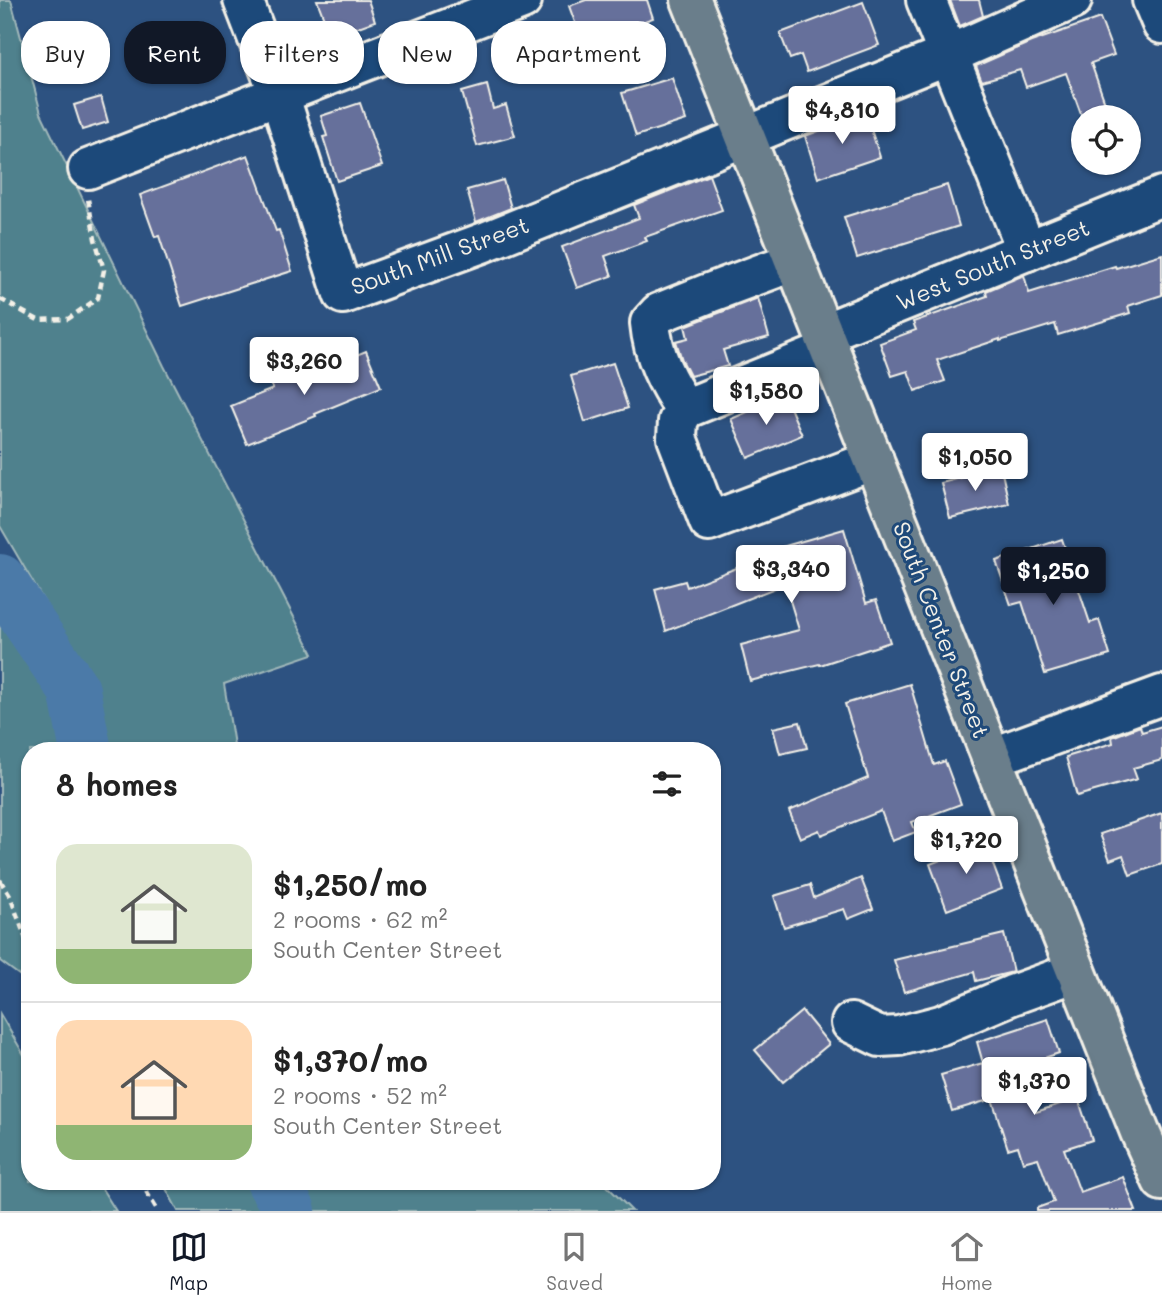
<!DOCTYPE html>
<meta charset="utf-8">
<style>
:root{--surface:#fff;--page:#f2f2f2;--text:#222;--muted:#767676;--line:#e0e0e0;--accent:#111827}
body{margin:0;font-family:Mali,sans-serif;background:var(--page);color:var(--text);height:100vh;display:flex;flex-direction:column;font-size:26px;white-space:nowrap}
*{box-sizing:border-box;margin:0}
p{font-size:23px;color:var(--muted)}
.icon{flex:none;width:38px;height:38px;fill:none;stroke:currentColor;stroke-width:2;stroke-linecap:round;stroke-linejoin:round}
.map{position:relative;flex:1;overflow:hidden}
.sheet{position:absolute;left:21px;top:742px;width:700px;height:448px;display:flex;flex-direction:column;background:var(--surface);border-radius:28px;box-shadow:0 2px 5px #0004}
.sheet>*{flex:none}
.banner{position:absolute;left:21px;top:21px;width:700px;height:63px;display:flex;gap:14px}
.tools{position:absolute;left:1071px;top:105px;display:grid;gap:14px}
.tools a{display:grid;place-items:center;width:70px;height:70px;border-radius:50%;background:var(--surface);box-shadow:0 2px 5px #0004;font-size:35px}
.price{position:absolute;translate:-50% -60px;padding:0 16px;border-radius:7px;background:#fff;color:#222;font-size:23px;line-height:46px;filter:drop-shadow(0 2px 4px #0008)}
.price::after{content:'';position:absolute;left:50%;top:42px;width:21px;height:16px;margin-left:-10px;background:inherit;clip-path:polygon(0 0,100% 0,50% 100%)}
.price.selected{background:var(--accent);color:#fff}
ul{padding:0;list-style:none}
li{display:flex;align-items:center;gap:21px;height:175px;padding:0 35px}
li+li{border-top:2px solid var(--line)}
li span{display:grid;place-items:center;flex:none;width:196px;height:140px;border-radius:21px;color:#555}
li>.icon{margin-inline-start:auto}
span .icon{width:84px;height:84px;fill:#fffc;stroke-width:1}
li b{font-size:30px}
h2{display:flex;justify-content:space-between;align-items:center;height:84px;padding:0 35px;font-size:30px}
.tag{padding:0 24px;border-radius:28px;background:var(--surface);box-shadow:0 2px 5px #0004;font-size:24px;line-height:63px}
.tag.selected{background:var(--accent);color:#fff}
.tab-bar{display:flex;justify-content:space-around;align-items:center;height:98px;border-top:2px solid var(--line);background:var(--surface);font-size:19px;color:var(--muted)}
.tab-bar a{display:grid;justify-items:center;gap:4px}
.tab-bar .selected{color:var(--accent)}
.map>svg:first-child{display:block}
.green{fill:#50818d;stroke:#a2b9ba;stroke-width:2}
.lines{fill:none;stroke-linecap:round;stroke-linejoin:round}
.river{stroke:#4b7aa8;stroke-width:52}
.building{fill:#66709b;stroke:#f4f1e8;stroke-width:2}
.minor-casing{stroke:#f4f1e8;stroke-width:44}
.major-casing{stroke:#f4f1e8;stroke-width:44}
.path{stroke:#f4f1e8;stroke-width:4.5;stroke-dasharray:7 5;stroke-linecap:butt}
.minor{stroke:#1f4a7a;stroke-width:38}
.major{stroke:#6b7e8b;stroke-width:38}
.labels{text-anchor:middle;stroke-width:6;stroke-linejoin:round;paint-order:stroke}
.street-label{font-size:23px;fill:#f4f1e8;stroke:#1f4a7a}
</style>
<div class="map">
<svg width="1162" height="1211" viewBox="0 0 1162 1211">
<rect width="100%" height="100%" fill="#2d5281"/>
<filter id="ink" filterUnits="userSpaceOnUse"><feTurbulence type="fractalNoise" baseFrequency=".0143" numOctaves="2"/><feDisplacementMap in="SourceGraphic" scale="14" xChannelSelector="R" yChannelSelector="G"/><feConvolveMatrix kernelMatrix="1 2 1 2 8 2 1 2 1" color-interpolation-filters="sRGB"/></filter>
<g filter="url(#ink)">
<!-- green -->
<g class="green">
<polygon points="0,0 11,0 41,113 164,366 313,654 224,684 235,751 30,751 30,983 0,961 0,614 62,632 0,526"/>
<polygon points="0,1014 30,1065 30,1181 97,1181 116,1211 0,1211"/>
<polygon points="162,1181 602,1181 632,1211 178,1211"/>
</g>
<g class="lines">
<!-- river -->
<g class="river">
<polyline points="0,580 74,690 86,751"/>
<polyline points="272,1181 290,1211"/>
</g>
</g>
<!-- building -->
<g class="building">
<polygon points="317,0 368,0 375,21 331,37"/>
<polygon points="586,0 647,0 653,18 609,34 621,64 585,78 574,51 584,47 569,6"/>
<polygon points="950,0 979,0 983,16 960,26"/>
<polygon points="863,2 879,45 807,72 801,55 790,59 780,33"/>
<polygon points="1100,18 1114,55 1091,63 1110,117 1082,117 1066,73 1026,87 1020,70 982,81 976,66 1031,42"/>
<polygon points="672,78 686,120 636,136 622,93"/>
<polygon points="487,85 493,109 506,105 515,136 477,146 462,92"/>
<polygon points="101,97 108,122 82,130 74,105"/>
<polygon points="360,103 382,166 337,181 323,137 327,136 321,116"/>
<polygon points="866,114 880,157 818,178 805,136"/>
<polygon points="248,155 276,231 279,230 292,271 182,306 159,236 155,237 140,195"/>
<polygon points="709,175 722,210 645,237 647,241 605,256 612,276 577,288 562,247 639,218 634,205"/>
<polygon points="503,180 511,208 476,222 467,190"/>
<polygon points="947,185 959,226 857,258 844,217"/>
<polygon points="1162,254 1162,295 1128,306 1130,313 1058,335 1055,324 1000,341 1000,339 937,360 945,381 915,391 908,371 892,376 880,343 916,330 913,322 987,296 986,291 1024,275 1029,293 1115,266 1116,268"/>
<polygon points="758,298 769,337 723,350 728,366 690,376 682,360 676,341 688,338 685,326"/>
<polygon points="366,351 381,387 315,414 316,416 247,444 231,406 273,389 270,379 296,369 300,378"/>
<polygon points="613,363 628,408 585,422 571,376"/>
<polygon points="785,396 802,435 748,458 731,419"/>
<polygon points="1001,468 1009,504 950,518 941,483"/>
<polygon points="844,529 866,603 876,600 890,642 820,665 819,664 750,681 741,645 799,630 785,584 666,631 655,589 685,581 687,587 776,553 775,549"/>
<polygon points="1062,539 1090,623 1099,620 1110,655 1045,674 1022,602 1011,605 996,561"/>
<polygon points="910,684 934,765 945,761 961,804 912,822 916,832 892,841 881,811 821,835 819,830 800,838 789,811 868,778 845,704"/>
<polygon points="800,722 807,748 780,754 773,728"/>
<polygon points="1140,726 1142,732 1162,726 1162,760 1133,768 1137,779 1077,796 1066,757 1113,743 1112,737"/>
<polygon points="1162,813 1162,864 1130,875 1123,855 1110,860 1100,834"/>
<polygon points="985,843 1002,889 947,910 930,864"/>
<polygon points="861,878 873,909 848,919 844,909 784,927 774,896 810,885 814,898"/>
<polygon points="1004,934 1013,972 976,981 974,972 904,992 894,960"/>
<polygon points="802,1011 829,1044 783,1082 755,1050"/>
<polygon points="1048,1019 1059,1053 1021,1066 1036,1112 1078,1098 1092,1140 1064,1149 1080,1192 1123,1177 1136,1211 1037,1211 1037,1208 1054,1202 1038,1158 1023,1162 1018,1146 1008,1149 992,1099 952,1111 941,1075 983,1063 977,1042"/>
</g>
<g class="lines">
<!-- minor casing -->
<g class="minor-casing">
<g id="minor">
<polyline points="243,0 279,94 343,294 482,243 948,55 1072,0"/>
<polyline points="926,0 1027,251"/>
<polyline points="1152,0 1162,24"/>
<polyline points="88,169 522,0"/>
<polyline points="824,333 1162,196"/>
<polyline points="830,350 685,409 678,421 677,438 709,522 874,460"/>
<path d="M 685,409 C 667,383 653,356 650,323 L 659,313 L 709,293 L 795,261"/>
<polyline points="991,758 1162,695"/>
<polyline points="851,1023 880,1037 899,1036 941,1025 1012,995 1076,972"/>
</g>
</g>
<!-- major casing -->
<g class="major-casing">
<path id="major" d="M 691,0 C 842,377 990,755 1140,1132 L 1162,1181"/>
</g>
<!-- path -->
<g class="path">
<polyline points="0,299 38,320 68,319 98,298 104,270 95,239 88,199"/>
<polyline points="0,880 10,896 30,950"/>
<polyline points="140,1181 158,1211"/>
</g>
<!-- minor -->
<use href="#minor" class="minor"/>
<!-- major -->
<use href="#major" class="major"/>
</g>
</g>
<g class="labels">
<!-- street labels -->
<g class="street-label">
<text transform="translate(440 256) rotate(-20)" y="8">South Mill Street</text>
<text transform="translate(993 265) rotate(-22)" y="8">West South Street</text>
<text transform="translate(941 630) rotate(69)" y="8">South Center Street</text>
</g>
</g>
</svg>
<div class="tools">
<a><svg class="icon" aria-label="locate" viewBox="0 0 24 24"><circle cx="12" cy="12" r="6"/><path d="M12 2v4M12 18v4M2 12h4M18 12h4"/></svg></a>
</div>
<b class="price" style="left:842px;top:146px">$4,810</b>
<b class="price" style="left:304px;top:397px">$3,260</b>
<b class="price" style="left:766px;top:427px">$1,580</b>
<b class="price" style="left:975px;top:493px">$1,050</b>
<b class="price" style="left:791px;top:605px">$3,340</b>
<b class="price selected" style="left:1053px;top:607px">$1,250</b>
<b class="price" style="left:966px;top:876px">$1,720</b>
<b class="price" style="left:1034px;top:1117px">$1,370</b>
<div class="banner">
<a class="tag">Buy</a>
<a class="tag selected">Rent</a>
<a class="tag">Filters</a>
<a class="tag">New</a>
<a class="tag">Apartment</a>
</div>
<section class="sheet">
<h2>8 homes<svg class="icon" aria-label="filters" viewBox="0 0 24 24"><path d="M4 7h16M4 17h16"/><circle cx="9" cy="7" r="2"/><circle cx="15" cy="17" r="2"/></svg></h2>
<ul>
<li><span style="background:linear-gradient(#dfe7d0 75%,#8fb573 0)"><svg class="icon" aria-label="home" viewBox="0 0 24 24"><path d="M3 11l9-7 9 7M6 9v11h12V9"/></svg></span><div><b>$1,250/mo</b><p>2 rooms · 62 m²</p><p>South Center Street</p></div></li>
<li><span style="background:linear-gradient(#ffd9b3 75%,#8fb573 0)"><svg class="icon" aria-label="home" viewBox="0 0 24 24"><path d="M3 11l9-7 9 7M6 9v11h12V9"/></svg></span><div><b>$1,370/mo</b><p>2 rooms · 52 m²</p><p>South Center Street</p></div></li>
</ul>
</section>
</div>
<nav class="tab-bar">
<a class="selected"><svg class="icon" aria-label="map" viewBox="0 0 24 24"><path d="M3 6l6-2 6 2 6-2v14l-6 2-6-2-6 2zM9 4v14M15 6v14"/></svg>Map</a>
<a><svg class="icon" aria-label="saved" viewBox="0 0 24 24"><path d="M7 4h10v16l-5-4-5 4z"/></svg>Saved</a>
<a><svg class="icon" aria-label="home" viewBox="0 0 24 24"><path d="M3 11l9-7 9 7M6 9v11h12V9"/></svg>Home</a>
</nav>
